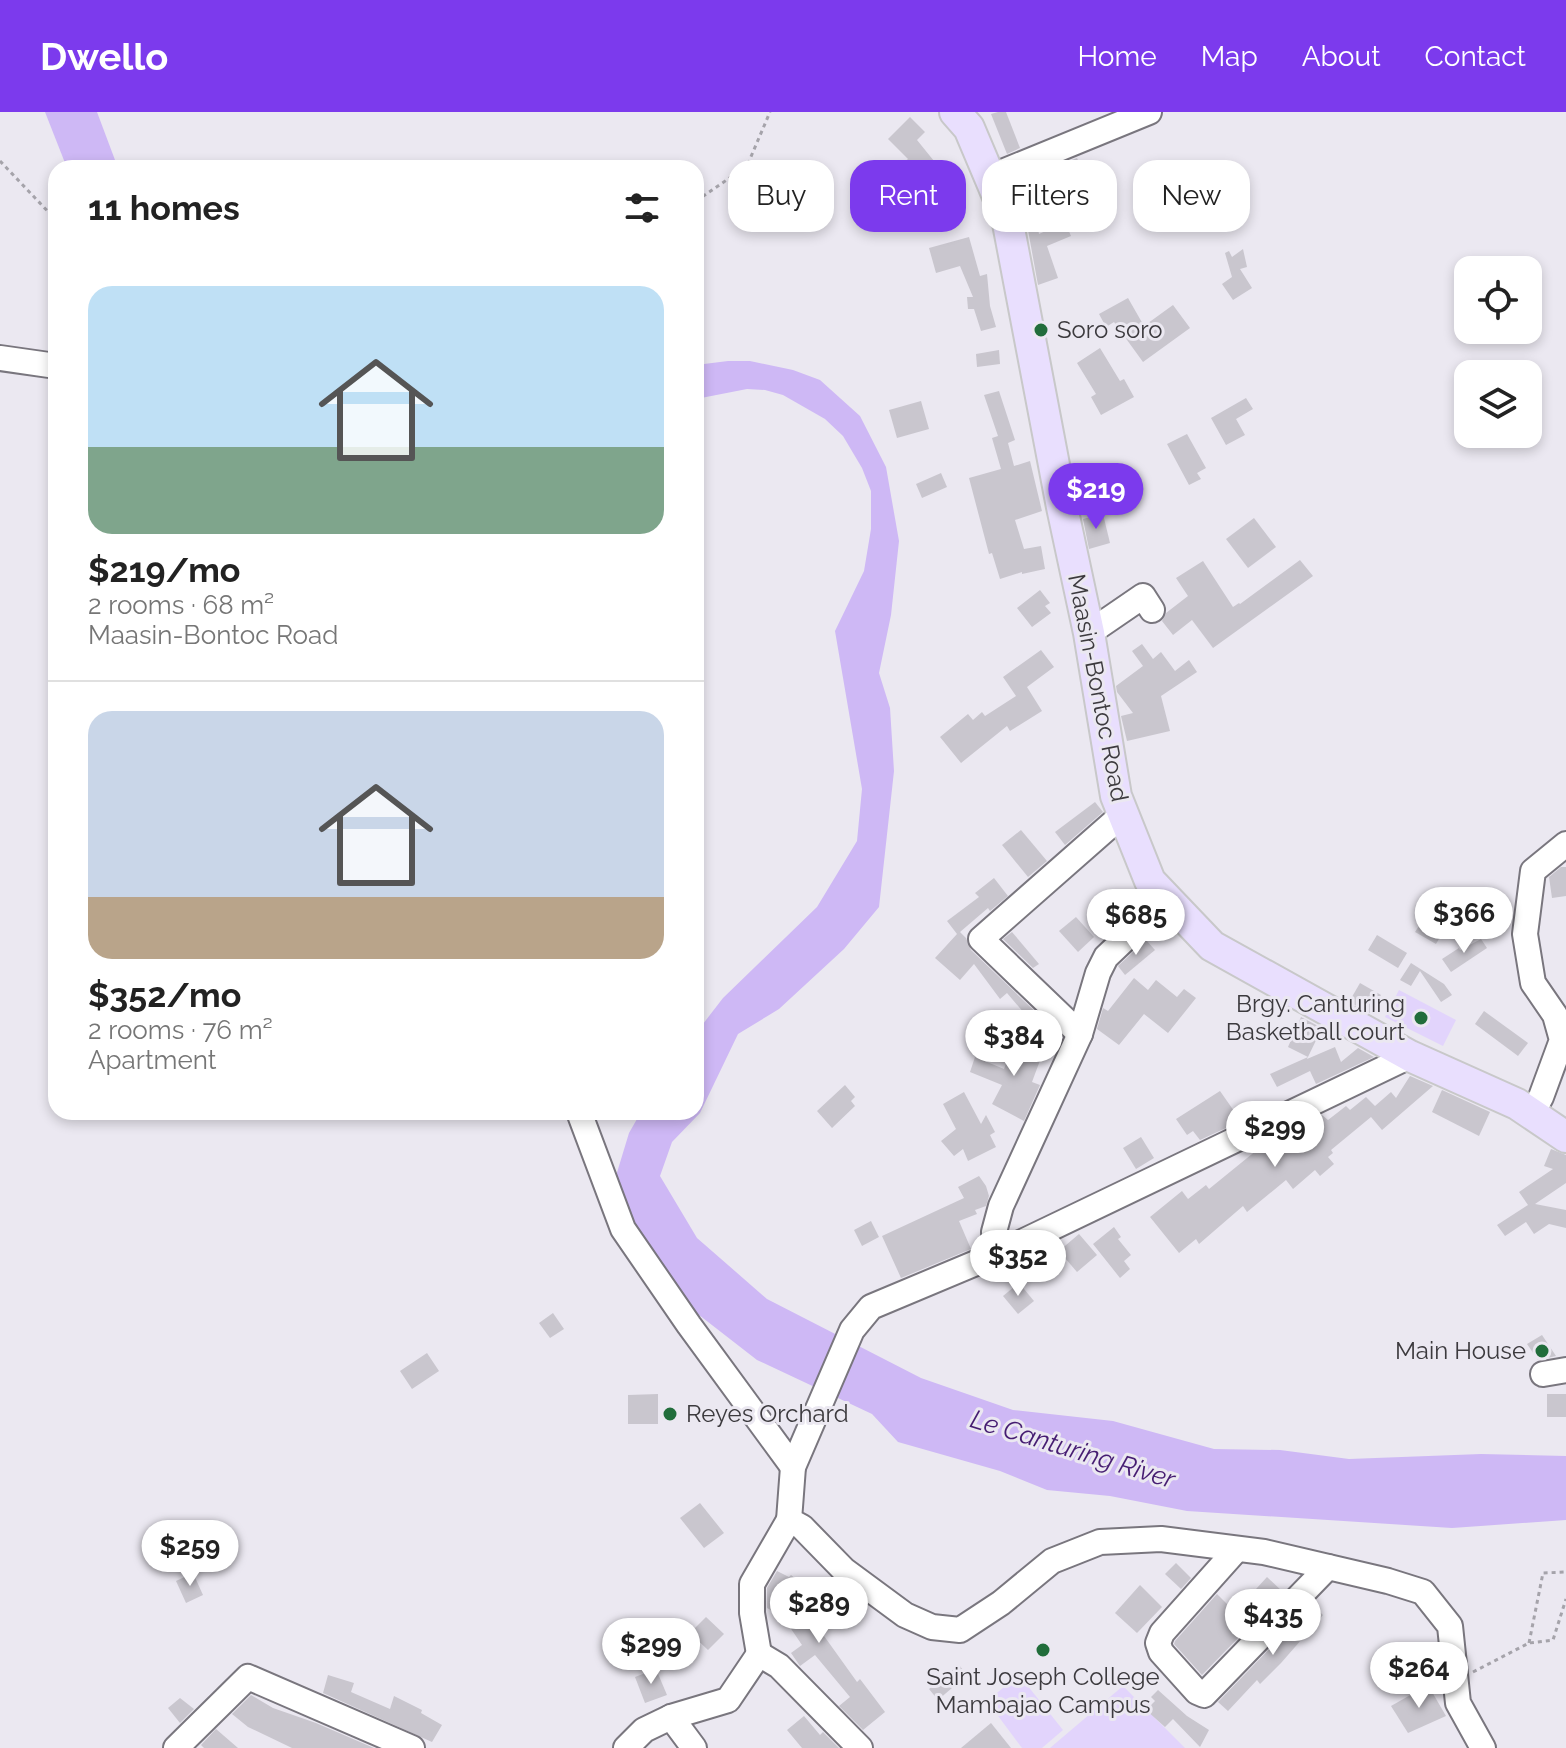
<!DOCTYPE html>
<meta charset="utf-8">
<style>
:root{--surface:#fff;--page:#f6f6f6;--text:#222;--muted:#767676;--line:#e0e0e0;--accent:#7c3aed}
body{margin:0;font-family:Raleway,sans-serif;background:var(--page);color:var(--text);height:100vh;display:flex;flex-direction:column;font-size:30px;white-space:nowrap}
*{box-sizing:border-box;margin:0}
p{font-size:26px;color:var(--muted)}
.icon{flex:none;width:44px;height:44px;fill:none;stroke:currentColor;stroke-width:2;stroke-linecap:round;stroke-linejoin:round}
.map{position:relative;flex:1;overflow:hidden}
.sheet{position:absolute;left:48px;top:48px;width:656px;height:960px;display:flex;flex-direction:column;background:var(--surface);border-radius:24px;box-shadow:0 4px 12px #0003}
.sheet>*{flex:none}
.guide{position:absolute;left:728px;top:48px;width:718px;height:72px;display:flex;gap:16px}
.tools{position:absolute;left:1454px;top:144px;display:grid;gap:16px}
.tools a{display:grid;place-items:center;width:88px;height:88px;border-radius:16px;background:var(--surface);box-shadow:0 4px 12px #0003;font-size:40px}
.price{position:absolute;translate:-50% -68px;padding:0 18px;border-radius:28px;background:#fff;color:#222;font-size:26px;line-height:52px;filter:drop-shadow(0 2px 4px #0008)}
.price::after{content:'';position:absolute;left:50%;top:48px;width:24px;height:18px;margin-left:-12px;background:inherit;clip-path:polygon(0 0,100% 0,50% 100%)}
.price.current{background:var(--accent);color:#fff}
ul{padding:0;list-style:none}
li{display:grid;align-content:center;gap:16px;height:424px;padding:0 40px}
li+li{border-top:2px solid var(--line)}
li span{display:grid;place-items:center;height:248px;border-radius:24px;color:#555}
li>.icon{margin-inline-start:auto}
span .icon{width:144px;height:144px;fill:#fffc;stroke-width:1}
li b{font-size:34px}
h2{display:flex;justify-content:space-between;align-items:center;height:96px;padding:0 40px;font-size:34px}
.tag{padding:0 28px;border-radius:24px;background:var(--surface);box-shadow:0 4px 12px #0003;font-size:28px;line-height:72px}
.tag.current{background:var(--accent);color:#fff}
header{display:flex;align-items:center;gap:48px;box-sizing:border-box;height:112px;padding:0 40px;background:var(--accent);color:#fff}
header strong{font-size:38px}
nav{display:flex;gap:44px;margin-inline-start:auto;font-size:28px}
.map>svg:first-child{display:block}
.green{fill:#e2d4fc}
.water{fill:#ceb8f5}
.building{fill:#c9c6ce}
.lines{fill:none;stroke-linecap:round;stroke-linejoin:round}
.minor-casing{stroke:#79767e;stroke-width:28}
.major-casing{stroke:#c8c8c9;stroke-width:34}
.path{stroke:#a5a3aa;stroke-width:3;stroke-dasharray:4 4;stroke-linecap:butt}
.minor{stroke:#fff;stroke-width:24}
.major{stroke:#e9dffe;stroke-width:30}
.poi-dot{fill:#216d3b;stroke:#ebe8f1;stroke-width:3}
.labels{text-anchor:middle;stroke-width:6;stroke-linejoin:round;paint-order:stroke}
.poi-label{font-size:24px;fill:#3c3a3e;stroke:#ebe8f1;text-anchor:start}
.street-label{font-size:24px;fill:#3c3a3e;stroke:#ebe8f1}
.water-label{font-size:26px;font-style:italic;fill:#461d72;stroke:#ebe8f1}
</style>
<header>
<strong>Dwello</strong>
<nav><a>Home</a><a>Map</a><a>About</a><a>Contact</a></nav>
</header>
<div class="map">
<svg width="1566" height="1636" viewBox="0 0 1566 1636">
<rect width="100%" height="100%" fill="#ebe8f1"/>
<!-- green -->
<g class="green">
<polygon points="1399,878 1456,908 1443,934 1385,905"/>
<polygon points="1019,1563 1063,1618 1042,1636 1022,1636 987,1589"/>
<polygon points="1123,1574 1185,1636 1050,1636"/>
</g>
<!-- water -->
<g class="water">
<polygon points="45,0 97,0 118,56 67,56"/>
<polygon points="728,249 750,249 793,258 820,268 860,304 886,355 899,429 891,503 879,561 890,596 894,659 879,795 844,837 779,897 738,922 700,1001 672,1030 660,1064 697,1126 767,1187 921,1266 1013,1298 1113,1309 1214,1337 1280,1338 1349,1347 1481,1342 1566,1344 1566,1408 1452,1416 1187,1399 1110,1384 1047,1378 1000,1359 898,1330 872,1302 757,1248 672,1182 612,1077 629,1021 641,1000 696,1000 696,921 723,886 817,795 857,729 862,677 835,519 864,459 871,417 871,379 862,356 843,324 825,307 783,283 765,278 747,277 696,287 696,253"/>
</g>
<!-- building -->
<g class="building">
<polygon points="998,0 1006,0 1020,36 1007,42 991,2"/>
<polygon points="910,5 925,20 917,28 934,49 904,74 893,60 908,47 888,27"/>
<polygon points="1077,46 1081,55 1036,79 1029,65"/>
<polygon points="1036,105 1039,122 1065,110 1071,124 1047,134 1058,166 1038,173 1026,107"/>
<polygon points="969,125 980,164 987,162 990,194 996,215 981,219 974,197 968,197 967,185 973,185 960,154 936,161 929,136"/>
<polygon points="1243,137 1247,155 1240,157 1252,176 1233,188 1222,172 1232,165 1225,141 1229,139 1232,145"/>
<polygon points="1128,186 1144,214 1173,193 1190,216 1143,250 1114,210 1106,215 1099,202"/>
<polygon points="1100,236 1120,269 1124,267 1134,285 1101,303 1091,285 1096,282 1077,251"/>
<polygon points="999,238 1000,252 977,255 976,242"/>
<polygon points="999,279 1015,328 1008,331 1014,354 1030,349 1042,399 1015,408 1024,437 1041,434 1045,457 1022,462 1022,460 1000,467 992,441 989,442 969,366 1001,357 992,326 998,324 984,283"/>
<polygon points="1246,286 1253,297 1236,307 1245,323 1226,333 1211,306"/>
<polygon points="921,289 929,317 897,326 889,298"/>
<polygon points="1187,322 1206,356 1197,361 1201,367 1189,373 1167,332"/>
<polygon points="941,361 947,375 922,386 916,372"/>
<polygon points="1103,402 1110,431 1089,437 1083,407"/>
<polygon points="1254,406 1276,435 1248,456 1226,427"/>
<polygon points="1300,448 1313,464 1213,536 1192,508 1173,523 1162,509 1166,501 1188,484 1176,466 1203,449 1233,495 1239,491 1240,492"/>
<polygon points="1040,478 1050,491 1045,494 1051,501 1032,515 1017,496"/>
<polygon points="1142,532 1153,547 1161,540 1175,559 1189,548 1197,560 1161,584 1170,619 1127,629 1121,604 1133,601 1117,580 1116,574 1143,554 1132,539"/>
<polygon points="1041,538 1054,555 1027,575 1042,599 1010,619 1007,614 961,651 940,625 968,602 973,608 982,600 985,604 1016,584 1003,565"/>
<polygon points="1095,690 1103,700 1065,733 1055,720"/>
<polygon points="1021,718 1047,749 1028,765 1002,733"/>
<polygon points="1561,755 1566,755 1566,784 1552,786 1549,765"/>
<polygon points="994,766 1008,784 990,799 988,796 960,820 966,826 971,838 1044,908 1036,915 1007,881 1000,887 974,852 960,868 935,846 957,822 947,809 979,785 975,781"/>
<polygon points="1134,778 1143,789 1104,827 1102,825 1121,809 1111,797"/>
<polygon points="1076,805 1094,825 1078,840 1059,819"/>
<polygon points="1423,808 1443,820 1436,832 1415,820"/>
<polygon points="1012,820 1039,852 1033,856 1003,827"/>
<polygon points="1377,823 1407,841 1398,856 1368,838"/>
<polygon points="1481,827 1487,836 1451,860 1442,847 1459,836 1460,838"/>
<polygon points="1146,828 1155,838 1125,863 1118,854"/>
<polygon points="1411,851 1444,872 1452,883 1441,890 1420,859 1411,874 1400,868"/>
<polygon points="1134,866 1148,878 1156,868 1177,885 1184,877 1196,886 1168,921 1144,902 1119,933 1097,917 1103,896 1108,899"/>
<polygon points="1360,871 1381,883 1370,901 1349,890"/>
<polygon points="1484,899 1528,931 1518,944 1475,912"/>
<polygon points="1301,905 1322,916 1307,947 1335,935 1341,950 1358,936 1374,945 1316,972 1310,959 1277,975 1270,962 1308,945 1288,935"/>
<polygon points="1016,925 1045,935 1032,970 1040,973 1024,1009 992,992 1002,973 970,960 975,945 1004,957"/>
<polygon points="1410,964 1433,974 1382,1018 1371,1005 1331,1038 1333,1041 1328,1045 1334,1052 1320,1064 1315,1058 1293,1077 1286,1068 1247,1100 1243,1094 1199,1132 1196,1127 1179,1141 1150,1105 1182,1079 1188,1087 1206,1073 1209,1077 1268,1029 1276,1025 1288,1041 1316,1017 1312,1011 1322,1003 1328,1008 1346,994 1350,998 1366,985 1375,994 1391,980 1396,986"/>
<polygon points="845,973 855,985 851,989 855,994 832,1016 817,999"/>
<polygon points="1442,978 1490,1000 1479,1024 1432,1000"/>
<polygon points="1220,979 1241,1009 1200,1028 1193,1019 1187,1023 1176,1007"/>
<polygon points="964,980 981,1012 986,1003 995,1020 990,1023 996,1035 968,1049 963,1037 954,1044 941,1029 956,1017 943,992"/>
<polygon points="1141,1025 1154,1046 1136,1057 1123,1036"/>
<polygon points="1551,1037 1566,1043 1566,1071 1535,1092 1566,1098 1566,1116 1549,1112 1534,1122 1526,1110 1505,1124 1497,1113 1528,1093 1519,1080 1553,1057 1544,1054"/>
<polygon points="979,1064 986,1074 989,1084 986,1094 975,1098 977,1102 959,1109 971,1137 901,1166 882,1124 964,1086 958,1075"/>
<polygon points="871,1109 879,1125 862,1134 854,1118"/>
<polygon points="1114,1115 1121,1125 1118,1127 1131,1143 1124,1149 1130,1157 1120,1166 1093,1132"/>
<polygon points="1079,1122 1097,1143 1077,1160 1059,1139"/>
<polygon points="1019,1171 1034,1189 1018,1202 1003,1184"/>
<polygon points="553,1201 564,1217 550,1226 539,1211"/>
<polygon points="1542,1223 1556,1244 1538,1248 1527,1232"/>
<polygon points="427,1241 439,1259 412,1277 400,1259"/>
<polygon points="658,1282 658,1312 628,1312 628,1283"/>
<rect x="1547" y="1282" width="19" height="23"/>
<polygon points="700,1391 724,1421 704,1436 680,1406"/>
<polygon points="1176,1451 1191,1466 1181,1477 1165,1462"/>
<polygon points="777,1459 789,1465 791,1463 822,1489 809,1503 857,1570 860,1567 885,1600 863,1618 839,1594 850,1585 815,1543 800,1554 791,1541 802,1533 783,1505 767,1496 767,1476"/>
<polygon points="193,1461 203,1483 186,1491 176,1469"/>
<polygon points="1267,1465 1283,1480 1202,1563 1174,1532 1175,1529 1217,1482 1235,1500"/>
<polygon points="1140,1473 1162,1495 1137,1521 1115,1501"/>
<polygon points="1312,1493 1323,1503 1281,1551 1260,1572 1257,1568 1228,1599 1218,1590"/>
<polygon points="706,1505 724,1522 708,1538 690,1521"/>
<polygon points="959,1553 967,1563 938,1588 929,1577"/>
<polygon points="656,1557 667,1583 645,1591 635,1565"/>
<polygon points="328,1563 354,1571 351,1580 390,1597 394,1584 422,1598 421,1601 442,1613 432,1630 323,1581"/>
<polygon points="1428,1573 1446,1604 1408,1621 1391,1594"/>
<polygon points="1158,1578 1187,1604 1209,1618 1200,1635 1173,1607 1165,1615 1146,1598 1155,1589 1151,1585"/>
<polygon points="251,1583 273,1596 316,1611 374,1636 292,1636 248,1615 232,1602"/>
<polygon points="180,1586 194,1597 180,1611 168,1596"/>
<polygon points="804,1604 820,1623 823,1620 839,1636 802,1636 787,1618"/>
<polygon points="991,1611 1011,1636 961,1636"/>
<polygon points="216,1617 238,1636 204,1636 201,1633"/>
</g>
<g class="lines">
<!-- minor casing -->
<g class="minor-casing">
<g id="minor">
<polyline points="990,65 1149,0"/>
<polyline points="0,246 56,254"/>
<polyline points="1089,521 1143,484 1152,498"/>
<polyline points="1080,922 981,827 1122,703"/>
<polyline points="1410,944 995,1143 871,1195 852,1218 793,1355 789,1408 802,1415 844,1458 905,1503 932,1515 960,1518 1001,1491 1052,1449 1100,1430 1161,1427 1264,1440 1388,1469 1423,1480 1450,1514 1458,1591 1483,1636"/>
<polyline points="579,1000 623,1117 689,1213 793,1355"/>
<polyline points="1532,1002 1541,985 1562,928 1555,903 1533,871 1525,822 1533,759 1566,732"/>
<polyline points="995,1143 994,1120 1001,1094 1080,922 1098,861 1106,845 1166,788"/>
<polyline points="1543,1262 1566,1258"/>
<polyline points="1237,1437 1162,1521 1158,1531 1161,1540 1197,1580 1204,1583 1328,1455"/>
<polyline points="759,1542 752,1501 752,1472 789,1408"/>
<polyline points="759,1542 779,1554 860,1636"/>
<polyline points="671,1605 694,1636"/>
<polyline points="176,1636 248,1565 412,1636"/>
<polyline points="626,1636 644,1618 671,1605 728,1588 759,1542"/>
</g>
</g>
<!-- major casing -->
<g class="major-casing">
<polyline id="major" points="955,0 969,16 1007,106 1062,395 1089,521 1116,684 1150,769 1212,834 1410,944 1517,992 1566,1025"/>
</g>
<!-- path -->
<g class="path">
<polyline points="0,49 56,108"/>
<polyline points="696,89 747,54 770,0"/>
<polyline points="1529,1531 1543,1461 1566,1460"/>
<polyline points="1473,1560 1529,1531 1553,1528 1566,1487"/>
</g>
<!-- minor -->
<use href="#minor" class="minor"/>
<!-- major -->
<use href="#major" class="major"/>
</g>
<!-- markers -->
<g class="poi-dot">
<circle cx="1041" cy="218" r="8"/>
<circle cx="1421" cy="906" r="8"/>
<circle cx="1542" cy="1239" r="8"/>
<circle cx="670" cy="1302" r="8"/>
<circle cx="1043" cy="1538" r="8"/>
</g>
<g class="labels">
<!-- poi labels -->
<g class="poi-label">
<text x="1057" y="226">Soro soro</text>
<text x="1405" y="900" text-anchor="end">Brgy. Canturing<tspan x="1405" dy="28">Basketball court</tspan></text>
<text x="1526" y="1247" text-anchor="end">Main House</text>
<text x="686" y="1310">Reyes Orchard</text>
<text x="1043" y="1573" text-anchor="middle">Saint Joseph College<tspan x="1043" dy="28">Mambajao Campus</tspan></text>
</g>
<!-- street labels -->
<g class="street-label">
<text transform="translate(1098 576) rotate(79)" y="8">Maasin-Bontoc Road</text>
</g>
<!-- water labels -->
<g class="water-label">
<text transform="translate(1073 1337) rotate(17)" y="9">Le Canturing River</text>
</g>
</g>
</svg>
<div class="tools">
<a><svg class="icon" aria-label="locate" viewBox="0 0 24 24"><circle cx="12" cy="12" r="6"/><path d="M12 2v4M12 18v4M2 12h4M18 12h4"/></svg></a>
<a><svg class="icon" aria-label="layers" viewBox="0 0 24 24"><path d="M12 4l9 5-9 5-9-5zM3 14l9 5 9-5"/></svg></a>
</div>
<b class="price current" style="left:1096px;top:419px">$219</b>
<b class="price" style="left:1464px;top:843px">$366</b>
<b class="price" style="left:1136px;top:845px">$685</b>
<b class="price" style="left:1014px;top:966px">$384</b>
<b class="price" style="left:1275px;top:1057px">$299</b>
<b class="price" style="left:1018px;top:1186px">$352</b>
<b class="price" style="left:190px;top:1476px">$259</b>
<b class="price" style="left:819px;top:1533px">$289</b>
<b class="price" style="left:1273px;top:1545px">$435</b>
<b class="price" style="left:651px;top:1574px">$299</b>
<b class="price" style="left:1419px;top:1598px">$264</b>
<div class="guide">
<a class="tag">Buy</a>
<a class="tag current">Rent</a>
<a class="tag">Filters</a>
<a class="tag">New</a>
</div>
<section class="sheet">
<h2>11 homes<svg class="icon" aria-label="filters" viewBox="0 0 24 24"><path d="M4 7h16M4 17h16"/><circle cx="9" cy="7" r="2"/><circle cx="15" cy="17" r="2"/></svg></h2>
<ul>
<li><span style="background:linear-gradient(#bfe0f5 65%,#7fa58c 0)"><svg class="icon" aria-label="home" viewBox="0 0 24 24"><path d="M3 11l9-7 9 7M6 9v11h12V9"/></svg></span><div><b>$219/mo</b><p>2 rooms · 68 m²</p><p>Maasin-Bontoc Road</p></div></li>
<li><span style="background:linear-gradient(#c9d6e8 75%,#b9a48a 0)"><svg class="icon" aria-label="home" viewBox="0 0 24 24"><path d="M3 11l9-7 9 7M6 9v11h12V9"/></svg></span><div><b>$352/mo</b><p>2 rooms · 76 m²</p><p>Apartment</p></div></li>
</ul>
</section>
</div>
